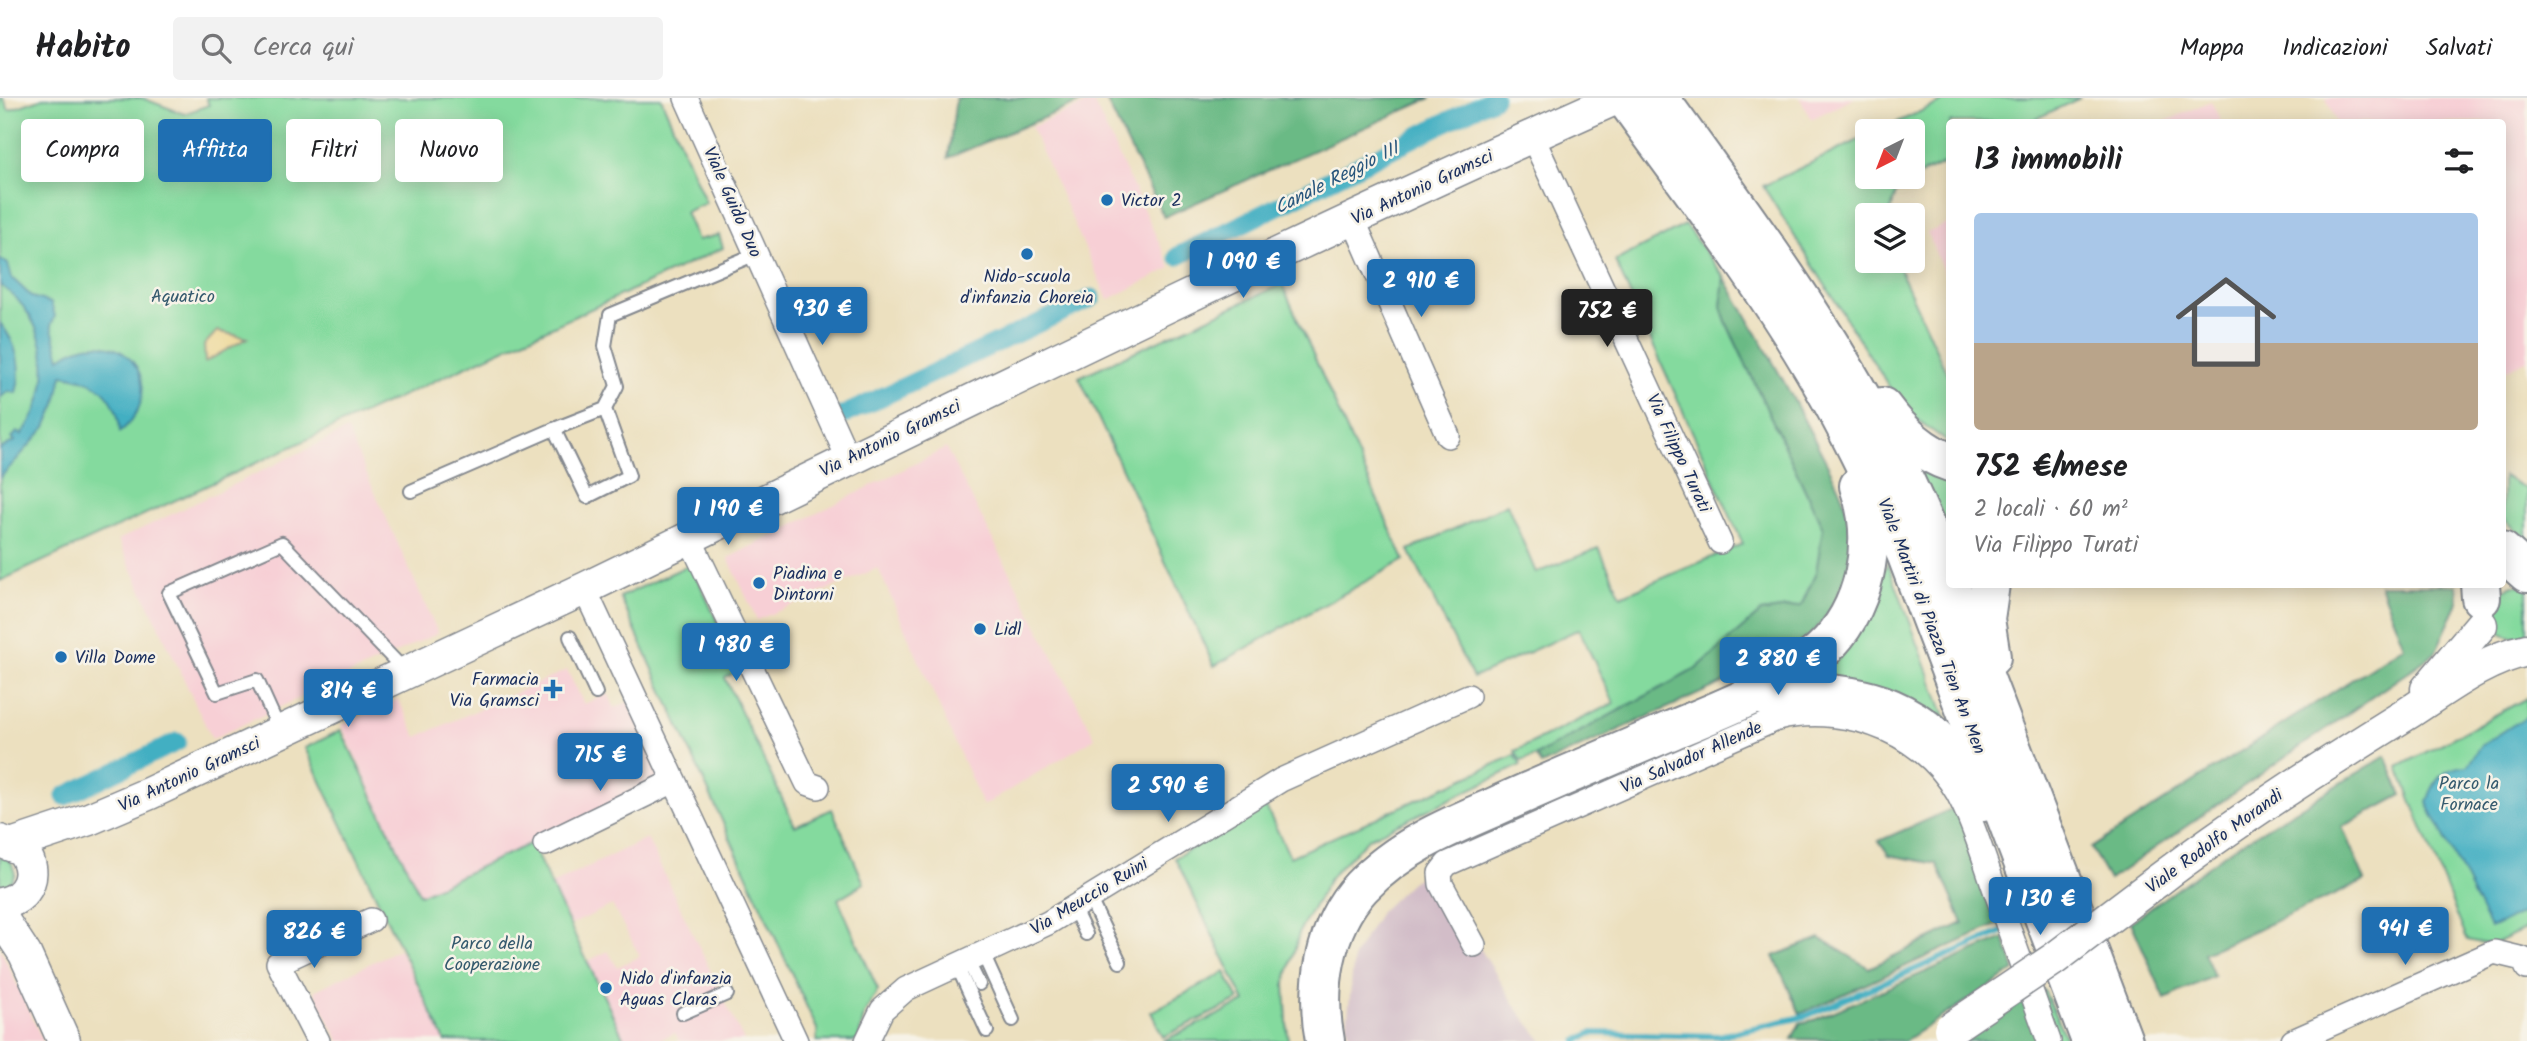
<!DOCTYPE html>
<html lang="it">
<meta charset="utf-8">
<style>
:root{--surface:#fff;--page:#f2f2f2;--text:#202124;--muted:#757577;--line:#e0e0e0;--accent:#1f6fb2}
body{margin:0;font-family:Kalam,sans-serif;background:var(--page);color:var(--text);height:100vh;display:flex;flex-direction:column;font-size:26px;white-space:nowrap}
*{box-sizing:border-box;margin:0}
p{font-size:23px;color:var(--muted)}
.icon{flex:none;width:38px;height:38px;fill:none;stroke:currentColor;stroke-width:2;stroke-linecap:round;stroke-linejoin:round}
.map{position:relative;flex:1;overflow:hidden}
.drawer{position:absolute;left:1946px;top:21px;width:560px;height:469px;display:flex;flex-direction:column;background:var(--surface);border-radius:7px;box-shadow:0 4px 18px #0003}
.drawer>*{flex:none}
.banner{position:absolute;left:21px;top:21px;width:665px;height:63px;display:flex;gap:14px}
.needle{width:46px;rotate:222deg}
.tools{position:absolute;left:1855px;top:21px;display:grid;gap:14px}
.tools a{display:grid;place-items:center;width:70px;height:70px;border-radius:7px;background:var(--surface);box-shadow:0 4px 18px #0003;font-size:35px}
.price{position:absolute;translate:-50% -60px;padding:0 16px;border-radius:7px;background:var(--accent);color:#fff;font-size:23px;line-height:46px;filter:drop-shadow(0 2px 4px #0008)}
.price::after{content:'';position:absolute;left:50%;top:42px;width:21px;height:16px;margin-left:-10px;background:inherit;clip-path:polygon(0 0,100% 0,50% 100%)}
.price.current{background:#222;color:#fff}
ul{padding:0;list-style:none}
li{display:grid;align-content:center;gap:14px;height:371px;padding:0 28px}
li span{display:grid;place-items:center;height:217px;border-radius:7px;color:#555}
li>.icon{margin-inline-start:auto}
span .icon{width:126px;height:126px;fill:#fffc;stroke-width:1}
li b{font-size:30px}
h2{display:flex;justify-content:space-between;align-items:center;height:84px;padding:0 28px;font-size:30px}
.pill{padding:0 24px;border-radius:7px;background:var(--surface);box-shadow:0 4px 18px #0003;font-size:24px;line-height:63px}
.pill.current{background:var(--accent);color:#fff}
header{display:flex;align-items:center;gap:42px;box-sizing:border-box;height:98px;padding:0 35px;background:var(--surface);border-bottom:2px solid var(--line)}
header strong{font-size:33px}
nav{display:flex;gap:38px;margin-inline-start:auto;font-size:24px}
.search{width:490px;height:63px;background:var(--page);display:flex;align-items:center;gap:18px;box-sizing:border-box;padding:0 24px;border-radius:7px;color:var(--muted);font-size:26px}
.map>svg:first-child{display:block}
.built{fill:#f7cfd5}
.industrial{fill:#d2bdc8}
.green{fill:#84da9e;stroke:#50847e;stroke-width:2}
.forest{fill:#6bba85;stroke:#437472;stroke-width:2}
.sand{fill:#eeda9e;stroke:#84847e;stroke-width:2}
.water{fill:#43afc2;stroke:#2f6f90;stroke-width:2}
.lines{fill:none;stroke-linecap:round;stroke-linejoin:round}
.stream{stroke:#43afc2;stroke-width:6}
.canal{stroke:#43afc2;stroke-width:19}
.lane-casing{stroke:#84888e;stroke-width:16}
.street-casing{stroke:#84888e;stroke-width:26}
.secondary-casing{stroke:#84888e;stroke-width:35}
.highway-casing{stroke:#84888e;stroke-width:42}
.lane{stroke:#fff;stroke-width:12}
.street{stroke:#fff;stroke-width:23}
.secondary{stroke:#fff;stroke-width:32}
.highway{stroke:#fff;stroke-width:38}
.secondary-bridge-casing{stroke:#84888e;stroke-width:35;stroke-linecap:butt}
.secondary-bridge{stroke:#fff;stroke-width:32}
.poi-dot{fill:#1f6fb2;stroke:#f7f3e8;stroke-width:2.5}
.labels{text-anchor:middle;stroke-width:5;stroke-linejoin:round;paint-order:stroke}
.street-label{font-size:18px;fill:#1b2f5e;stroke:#f7f3e8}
.poi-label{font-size:18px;fill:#1b2f5e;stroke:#f7f3e8;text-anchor:start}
.park-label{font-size:18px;fill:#355a6e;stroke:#f7f3e8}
.water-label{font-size:19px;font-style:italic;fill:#27557c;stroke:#f7f3e8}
</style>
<header>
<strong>Habito</strong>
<div class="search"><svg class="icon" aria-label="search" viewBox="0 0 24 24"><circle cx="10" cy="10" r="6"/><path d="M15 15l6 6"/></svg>Cerca qui</div>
<nav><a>Mappa</a><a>Indicazioni</a><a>Salvati</a></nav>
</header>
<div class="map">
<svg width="2527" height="943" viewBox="0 0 2527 943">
<rect width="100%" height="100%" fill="#f7f3e8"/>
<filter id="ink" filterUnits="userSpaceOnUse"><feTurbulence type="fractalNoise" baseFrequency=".0143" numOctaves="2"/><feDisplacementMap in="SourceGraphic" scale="14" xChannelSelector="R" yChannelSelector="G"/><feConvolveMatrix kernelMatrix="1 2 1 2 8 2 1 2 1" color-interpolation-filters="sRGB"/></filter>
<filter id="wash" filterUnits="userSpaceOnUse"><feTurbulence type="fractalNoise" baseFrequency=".00686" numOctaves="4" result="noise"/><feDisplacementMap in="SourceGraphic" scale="28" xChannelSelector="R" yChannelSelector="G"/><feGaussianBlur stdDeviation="1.57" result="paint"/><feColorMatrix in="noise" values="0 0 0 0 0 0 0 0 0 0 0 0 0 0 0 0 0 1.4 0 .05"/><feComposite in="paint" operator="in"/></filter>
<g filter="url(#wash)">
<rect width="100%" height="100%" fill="#ece0bf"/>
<!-- built -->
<g class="built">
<polygon points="1800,0 1855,0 1811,21"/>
<polygon points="2326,0 2527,0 2527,263 2503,273 2502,24 2336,24"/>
<polygon points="1093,3 1171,170 1108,202 1031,29"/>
<polygon points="2211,3 2221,24 2164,24"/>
<polygon points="1949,125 1949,186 1927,135"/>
<polygon points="347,332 438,535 212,641 118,442"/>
<polygon points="946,350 1095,640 983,708 878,470 757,522 728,460"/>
<polygon points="567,572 584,606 608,595 615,610 628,604 666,682 420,797 341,627 398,601 417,639"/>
<polygon points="647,740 744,943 679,943 675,935 656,943 561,943 554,880 608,853 617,869 640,858 612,807 571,827 551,787"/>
<polygon points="0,850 43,943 0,943"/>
<polygon points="399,851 445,943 339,943 314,893"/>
</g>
<!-- industrial -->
<polygon class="industrial" points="1431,771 1520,915 1543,943 1351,943 1347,927 1354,858 1380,814 1411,784"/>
<!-- green -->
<g class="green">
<polygon points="0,0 3,0 9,12 43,0 142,0 184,16 209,7 206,0 661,0 706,105 685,114 697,142 719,137 723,150 0,483"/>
<polygon points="1950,0 2080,0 2029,24 1950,24 1949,63 1899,87 1889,117 1867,117 1867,163 1896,163 1949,280 1949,345 1903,311 1763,88 1867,38 1867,79 1913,79 1913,33 1878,33"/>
<polygon points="1685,127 1724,179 1721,209 1727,226 1823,430 1816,475 1801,508 1761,514 1696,571 1536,658 1521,663 1515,653 1614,605 1579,531 1473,580 1409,452 1507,406 1536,475 1599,450 1621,498 1743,446 1615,163"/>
<polygon points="1282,186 1404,462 1214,568 1079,279"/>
<polygon points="1914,363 1949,375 1949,447"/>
<polygon points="2503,378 2527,391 2527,442 2503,420"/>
<polygon points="1888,465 1947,624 1823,580 1821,574"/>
<polygon points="691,466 739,572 725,580 795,728 832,711 864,785 838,801 878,892 864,917 858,943 817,943 817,931 620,499"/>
<path d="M 2514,487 L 2527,488 L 2527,537 C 2513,541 2500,538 2492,525 C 2491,506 2495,495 2514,487 Z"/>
<polygon points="2527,600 2527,830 2491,847 2467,842 2398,669"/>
<polygon points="341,632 420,797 531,745 625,943 445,943 305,650"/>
<polygon points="1515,657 1521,667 1369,740 1332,777 1300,832 1285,886 1288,943 1163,943 1245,904 1175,760 1265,707 1290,759"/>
<polygon points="0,758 11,763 15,776 9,788 0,791"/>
<polygon points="1225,874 1239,902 1163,939 1151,914"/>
<polygon points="2044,892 2067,943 2057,943 2038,896"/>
</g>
<!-- forest -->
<g class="forest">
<polygon points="956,0 1090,0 948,60"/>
<polygon points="1105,0 1431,0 1164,119"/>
<path d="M 1724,179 C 1752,227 1780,274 1805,324 C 1819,351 1835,377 1845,406 C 1864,461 1836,518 1794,553 L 1541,667 L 1536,659 L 1542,654 L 1696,571 L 1761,514 L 1801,508 L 1816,475 L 1823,430 L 1727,226 L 1721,209 Z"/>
<polygon points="2380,487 2457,487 2458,505 2435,555 2109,782 2091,750 2404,548"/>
<polygon points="2386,658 2402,697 2342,729 2365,783 2204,855 2214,878 2165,901 2131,824 2233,750"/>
<polygon points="1958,708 1999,826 1800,916 1774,858 1820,840 1869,870 1963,825 1937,766 1889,757 1879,743"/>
<polygon points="2004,840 2015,872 1904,943 1792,941 1800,925 1814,922"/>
<polygon points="2023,903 2040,943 1962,943"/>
</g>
<!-- sand -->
<polygon class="sand" points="217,233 247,240 205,264 204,247"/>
<!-- water -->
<g class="water">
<path d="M 0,161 L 8,166 L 12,180 L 32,199 L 51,205 L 55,218 L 51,227 L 60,260 C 119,218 175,288 120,334 C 118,297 97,281 62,277 L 56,306 L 46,329 L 0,380 L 0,351 L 15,343 L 12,340 L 17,334 L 21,337 C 59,291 50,220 0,187 Z"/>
<path d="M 0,225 C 17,245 23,270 16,295 L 8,293 L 0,300 Z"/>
<path d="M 2527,618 L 2527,813 L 2490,830 L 2427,705 C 2433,683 2443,669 2467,668 L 2481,648 Z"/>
</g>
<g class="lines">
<!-- stream -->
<polyline class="stream" points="1577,943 1591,935 1719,938 1806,918 2004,833"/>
<!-- canal -->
<g class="canal">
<polyline points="1178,158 1494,0"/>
<polyline points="835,321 1092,200"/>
<polyline points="65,698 177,644"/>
</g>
</g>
</g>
<g filter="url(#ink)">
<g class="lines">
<!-- lane casing -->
<g class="lane-casing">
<g id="lane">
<polyline points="605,311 554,331 587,399 629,378 605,311 617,288 605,248 610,217 756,156"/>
<polyline points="411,393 554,331"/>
<polyline points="570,539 596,595"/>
<polyline points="280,633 257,582 217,595 169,495 282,445 406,574"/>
<polyline points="1089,799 1120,864"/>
<polyline points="1073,809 1086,836"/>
<polyline points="983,856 1013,922"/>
<polyline points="968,863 979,886"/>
<polyline points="957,868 987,933"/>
<polyline points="683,915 727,896"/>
</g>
</g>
<!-- street casing -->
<g class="street-casing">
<g id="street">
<polyline points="686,0 848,360"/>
<polyline points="1532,38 1720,444"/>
<polyline points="1353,121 1448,338"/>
<polyline points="689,439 807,685 818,689"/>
<polyline points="584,490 796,943"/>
<polyline points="545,746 674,683"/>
<path d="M 1474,847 L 1441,786 L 1440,775 L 1447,766 L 1777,621 C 1849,604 1933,637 1964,708 C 1978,738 1987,771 1999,803 C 2015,849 2032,896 2049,943"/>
<polyline points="318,943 278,865 371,822"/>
<polyline points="867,943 882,912 906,891 1048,825 1281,682 1468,598"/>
<polyline points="2293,943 2494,854 2523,861 2527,870"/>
</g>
</g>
<!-- secondary casing -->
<g class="secondary-casing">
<g id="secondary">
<polyline points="2427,591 2481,527"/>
<path d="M 0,743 L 21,751 C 40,773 29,802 0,806"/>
<path d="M 14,746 L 89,721 L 150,695 C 295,626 441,559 586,490 C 928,324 1269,155 1617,0"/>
<path d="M 2156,784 C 2236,723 2320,670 2405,617 C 2443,593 2483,561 2527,552"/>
<polyline points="0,818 25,856 64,943"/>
</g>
</g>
<!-- highway casing -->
<g class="highway-casing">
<g id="highway">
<path d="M 1625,0 C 1689,89 1758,177 1814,272 C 1849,331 1879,394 1907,458 L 2091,943"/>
<path d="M 1659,0 C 1742,114 1824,225 1889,351 C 1928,426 1957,507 1987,586 C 2033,704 2078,824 2123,943"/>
<path d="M 1882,309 C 1899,332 1921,355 1950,364"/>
<polyline points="2502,453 2527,475"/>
<polyline points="1990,486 1985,521 1991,559"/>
<polyline points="2480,486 2481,500"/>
<path d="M 1759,597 C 1860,587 1935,607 1983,704"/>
<path d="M 1325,943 C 1315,891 1324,829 1361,789 C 1397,751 1445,730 1492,710 C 1551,683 1612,658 1672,632 C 1722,611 1779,590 1821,553 C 1866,512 1879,443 1859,388"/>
</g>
</g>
<!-- lane -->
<use href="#lane" class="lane"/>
<!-- street -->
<use href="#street" class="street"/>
<!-- secondary -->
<use href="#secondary" class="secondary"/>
<!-- highway -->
<use href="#highway" class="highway"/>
<!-- secondary-bridge casing -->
<g class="secondary-bridge-casing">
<polyline id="secondary-bridge" points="1950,931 2054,861 2156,784"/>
</g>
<!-- secondary-bridge -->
<use href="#secondary-bridge" class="secondary-bridge"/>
</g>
</g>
<!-- markers -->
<g class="poi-dot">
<circle cx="1107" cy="102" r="7"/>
<circle cx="1027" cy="156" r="7"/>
<circle cx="759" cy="485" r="7"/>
<circle cx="980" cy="531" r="7"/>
<circle cx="61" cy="559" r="7"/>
<path d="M549.5 580.5h7v7h7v7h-7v7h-7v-7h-7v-7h7z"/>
<circle cx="606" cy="890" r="7"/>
</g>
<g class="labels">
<!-- street labels -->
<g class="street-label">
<text transform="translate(1422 89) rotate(-25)" y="6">Via Antonio Gramsci</text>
<text transform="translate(733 104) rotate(66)" y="6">Viale Guido Duo</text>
<text transform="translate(890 340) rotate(-26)" y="6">Via Antonio Gramsci</text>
<text transform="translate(1679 355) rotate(65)" y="6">Via Filippo Turati</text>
<text transform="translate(1932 528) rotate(69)" y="6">Viale Martiri di Piazza Tien An Men</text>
<text transform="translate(1691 659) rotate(-24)" y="6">Via Salvador Allende</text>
<text transform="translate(189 676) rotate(-25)" y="6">Via Antonio Gramsci</text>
<text transform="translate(2214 743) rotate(-36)" y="6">Viale Rodolfo Morandi</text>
<text transform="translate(1089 798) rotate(-31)" y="6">Via Meuccio Ruini</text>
</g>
<!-- poi labels -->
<g class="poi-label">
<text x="1121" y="108">Victor 2</text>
<text x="1027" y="184" text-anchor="middle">Nido-scuola<tspan x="1027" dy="21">d'infanzia Choreia</tspan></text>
<text x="773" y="481">Piadina e<tspan x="773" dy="21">Dintorni</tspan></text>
<text x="994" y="537">Lidl</text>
<text x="75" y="565">Villa Dome</text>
<text x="539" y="587" text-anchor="end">Farmacia<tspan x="539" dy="21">Via Gramsci</tspan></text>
<text x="620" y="886">Nido d'infanzia<tspan x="620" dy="21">Aguas Claras</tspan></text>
</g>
<!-- park labels -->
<g class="park-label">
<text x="183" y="204">Aquatico</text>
<text x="2469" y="691">Parco la<tspan x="2469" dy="21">Fornace</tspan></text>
<text x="492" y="851">Parco della<tspan x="492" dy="21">Cooperazione</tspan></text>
</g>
<!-- water labels -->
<g class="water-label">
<text transform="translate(1336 79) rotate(-27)" y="7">Canale Reggio III</text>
</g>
</g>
</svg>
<div class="tools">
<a><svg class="needle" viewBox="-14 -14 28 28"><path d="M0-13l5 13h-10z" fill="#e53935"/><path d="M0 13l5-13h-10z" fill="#757577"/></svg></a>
<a><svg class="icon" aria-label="layers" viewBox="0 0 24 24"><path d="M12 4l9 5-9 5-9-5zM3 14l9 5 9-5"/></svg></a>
</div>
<b class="price" style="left:1243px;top:202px">1 090 €</b>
<b class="price" style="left:1421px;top:221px">2 910 €</b>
<b class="price" style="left:822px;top:249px">930 €</b>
<b class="price current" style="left:1607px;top:251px">752 €</b>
<b class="price" style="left:728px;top:449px">1 190 €</b>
<b class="price" style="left:736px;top:585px">1 980 €</b>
<b class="price" style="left:1778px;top:599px">2 880 €</b>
<b class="price" style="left:348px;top:631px">814 €</b>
<b class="price" style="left:600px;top:695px">715 €</b>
<b class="price" style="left:1168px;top:726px">2 590 €</b>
<b class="price" style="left:2040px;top:839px">1 130 €</b>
<b class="price" style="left:2405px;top:869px">941 €</b>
<b class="price" style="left:314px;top:872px">826 €</b>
<div class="banner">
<a class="pill">Compra</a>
<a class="pill current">Affitta</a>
<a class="pill">Filtri</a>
<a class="pill">Nuovo</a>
</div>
<section class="drawer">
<h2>13 immobili<svg class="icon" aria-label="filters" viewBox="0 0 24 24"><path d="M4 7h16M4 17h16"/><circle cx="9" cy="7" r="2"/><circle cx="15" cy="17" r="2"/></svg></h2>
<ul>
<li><span style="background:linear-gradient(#a9c7e8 60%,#b9a48a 0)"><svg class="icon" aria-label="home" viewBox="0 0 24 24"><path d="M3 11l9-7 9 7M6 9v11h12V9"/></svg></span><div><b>752 €/mese</b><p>2 locali · 60 m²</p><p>Via Filippo Turati</p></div></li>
</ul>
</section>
</div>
